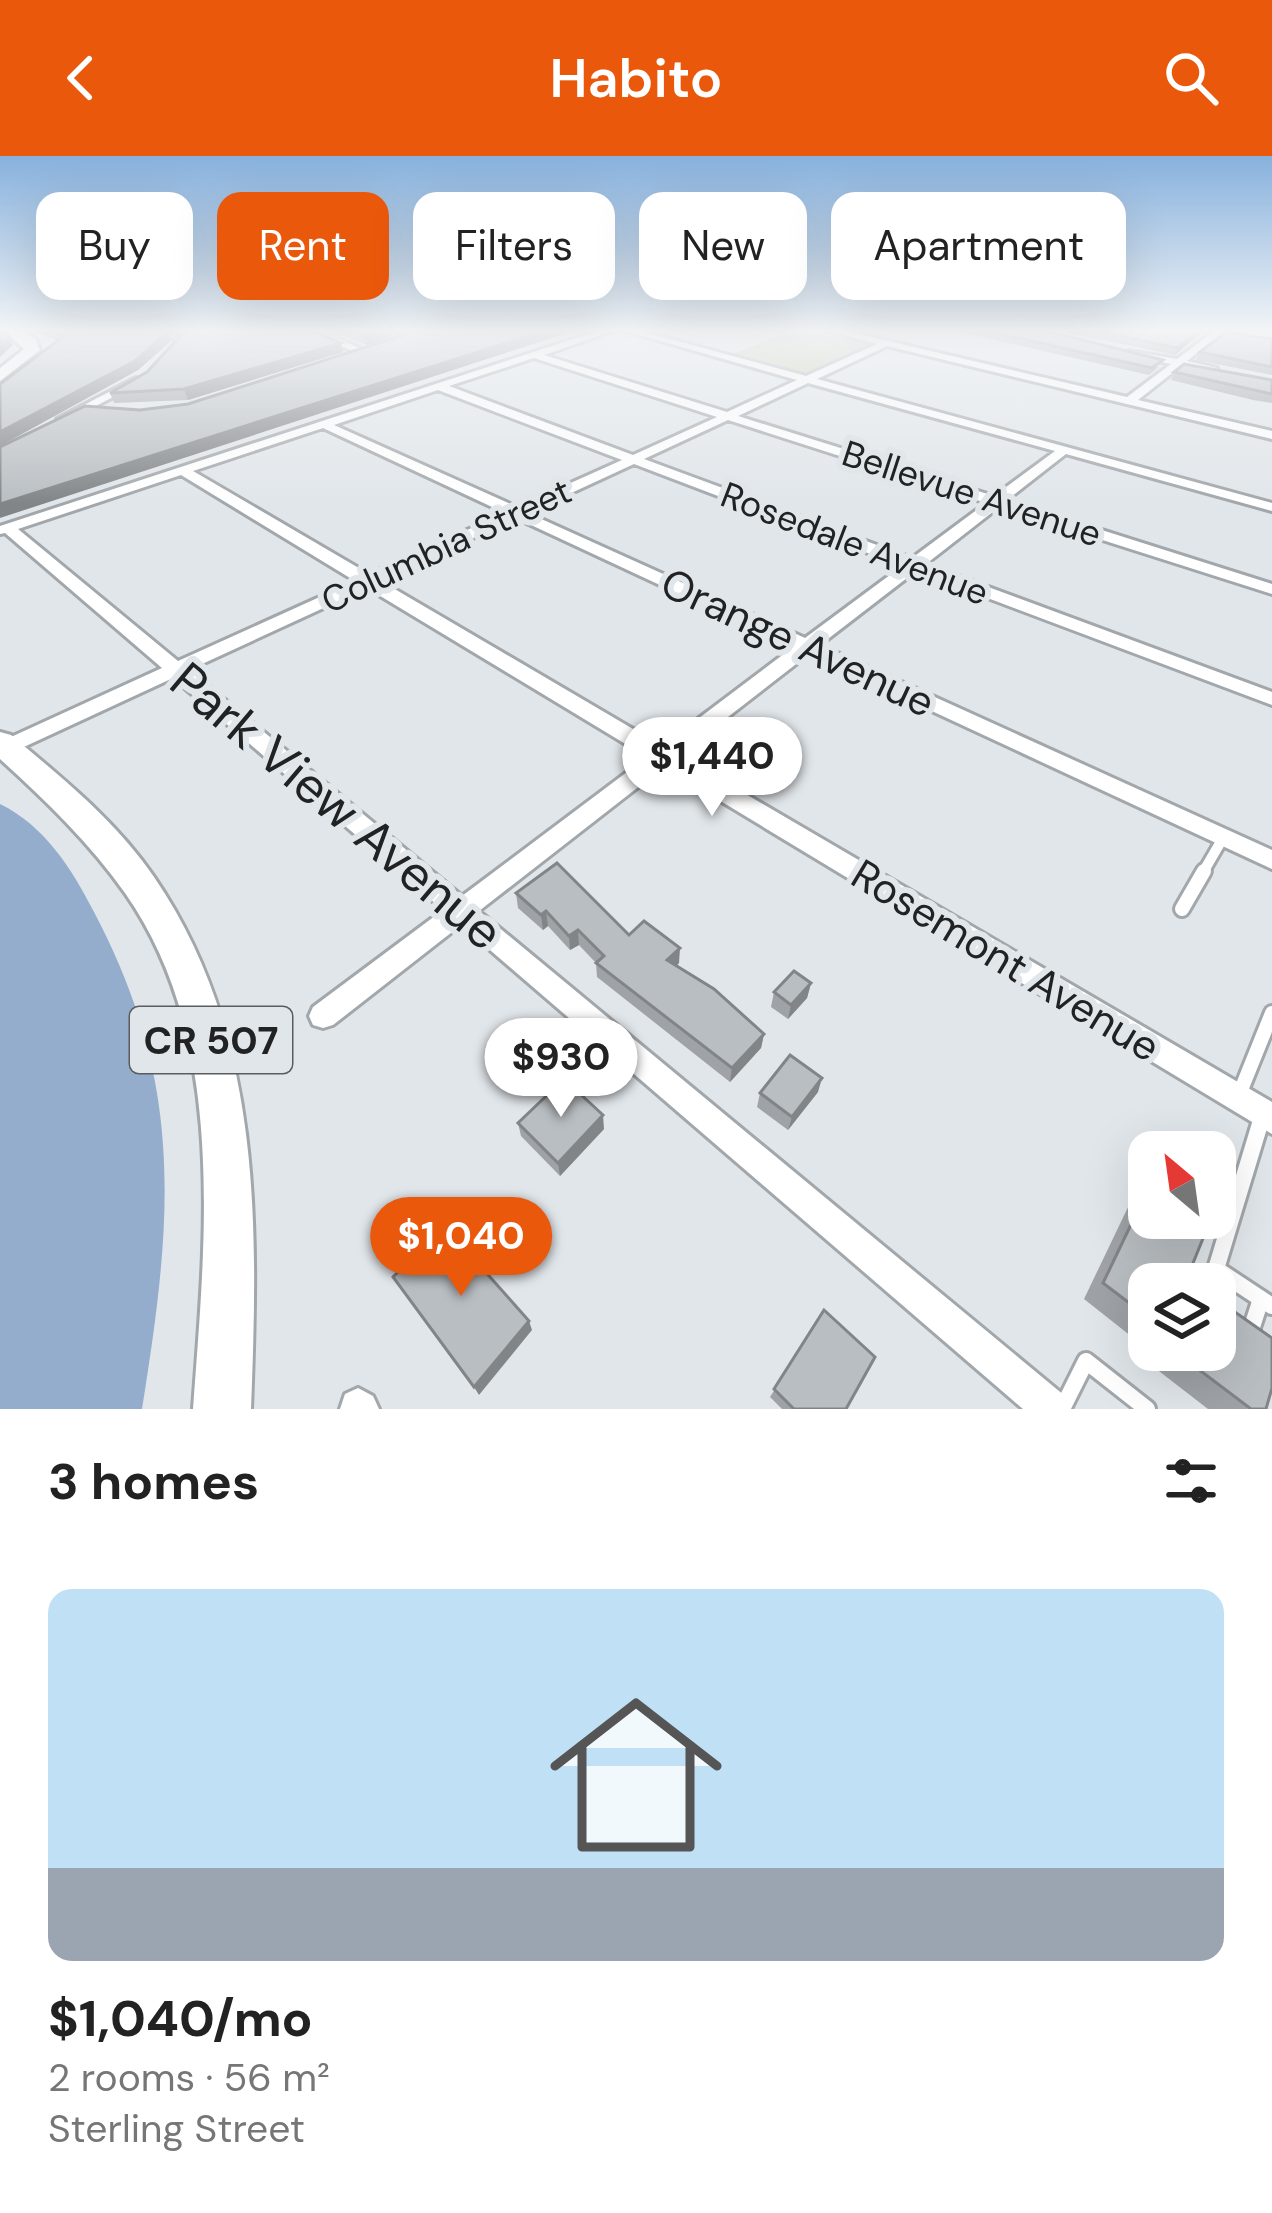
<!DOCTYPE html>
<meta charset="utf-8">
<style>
:root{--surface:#fff;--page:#f6f6f6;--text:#222;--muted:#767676;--line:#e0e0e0;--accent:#ea580c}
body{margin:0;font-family:"DM Sans",sans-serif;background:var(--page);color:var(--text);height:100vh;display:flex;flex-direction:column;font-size:45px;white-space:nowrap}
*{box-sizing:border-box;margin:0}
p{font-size:39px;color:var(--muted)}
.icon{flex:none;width:66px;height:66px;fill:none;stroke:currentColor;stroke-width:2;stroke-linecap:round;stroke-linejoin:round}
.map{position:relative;height:1253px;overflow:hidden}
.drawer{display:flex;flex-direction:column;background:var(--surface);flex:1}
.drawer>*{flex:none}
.top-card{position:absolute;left:36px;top:36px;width:1200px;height:108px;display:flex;gap:24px}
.needle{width:78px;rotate:331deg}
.controls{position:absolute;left:1128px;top:975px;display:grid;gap:24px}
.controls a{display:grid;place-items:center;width:108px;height:108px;border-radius:24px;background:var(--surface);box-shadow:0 12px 48px #0002;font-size:60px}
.price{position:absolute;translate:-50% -102px;padding:0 27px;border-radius:42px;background:#fff;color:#222;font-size:39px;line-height:78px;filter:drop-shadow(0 3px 6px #0008)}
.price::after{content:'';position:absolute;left:50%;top:72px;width:36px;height:27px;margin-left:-18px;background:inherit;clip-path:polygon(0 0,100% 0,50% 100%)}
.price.on{background:var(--accent);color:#fff}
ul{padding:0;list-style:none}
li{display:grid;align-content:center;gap:24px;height:636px;padding:0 48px}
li+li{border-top:3px solid var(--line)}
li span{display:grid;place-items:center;height:372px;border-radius:24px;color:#555}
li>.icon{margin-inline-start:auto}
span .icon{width:216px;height:216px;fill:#fffc;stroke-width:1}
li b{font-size:51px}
h2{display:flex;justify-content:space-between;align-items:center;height:144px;padding:0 48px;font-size:51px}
.pill{padding:0 42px;border-radius:24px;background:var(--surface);box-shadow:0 12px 48px #0002;font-size:42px;line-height:108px}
.pill.on{background:var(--accent);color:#fff}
header{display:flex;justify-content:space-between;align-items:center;height:156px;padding:0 48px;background:var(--accent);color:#fff;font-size:54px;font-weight:600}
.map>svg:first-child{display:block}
.green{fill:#c1cca7}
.water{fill:#95adcd}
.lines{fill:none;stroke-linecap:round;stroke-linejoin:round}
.service-far2-casing{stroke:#a2a7ab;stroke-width:16}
.service-far1-casing{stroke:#a2a7ab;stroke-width:20}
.service-casing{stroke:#a2a7ab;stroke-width:22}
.minor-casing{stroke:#a2a7ab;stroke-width:6}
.primary-casing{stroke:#a2a7ab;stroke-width:6}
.service-far2{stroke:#fff;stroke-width:10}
.service-far1{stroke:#fff;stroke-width:14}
.service{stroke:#fff;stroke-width:16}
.minor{fill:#fff;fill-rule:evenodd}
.primary{fill:#fff;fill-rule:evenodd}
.wall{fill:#9fa3a7}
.shaded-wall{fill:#828588}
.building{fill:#b9bec2;stroke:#828588;stroke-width:3}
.labels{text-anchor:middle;stroke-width:12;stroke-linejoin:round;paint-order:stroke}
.far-street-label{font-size:36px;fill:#202223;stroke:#e1e6ea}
.shield{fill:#e1e6ea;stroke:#5a5d5f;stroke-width:3}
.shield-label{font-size:39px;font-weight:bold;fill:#202223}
.street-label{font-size:42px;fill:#202223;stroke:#e1e6ea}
.near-street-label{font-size:51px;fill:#202223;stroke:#e1e6ea}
</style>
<header><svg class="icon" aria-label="back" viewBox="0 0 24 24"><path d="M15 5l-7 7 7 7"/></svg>Habito<svg class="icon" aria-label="search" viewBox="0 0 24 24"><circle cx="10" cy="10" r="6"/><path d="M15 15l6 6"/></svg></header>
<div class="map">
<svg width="1272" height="1253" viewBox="0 0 1272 1253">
<rect width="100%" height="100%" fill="#e1e6ea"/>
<!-- green -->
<polygon class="green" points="796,173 872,187 802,219 730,199"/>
<!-- water -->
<path class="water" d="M 0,648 C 45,670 72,713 94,756 C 186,930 172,1065 142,1253 L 0,1253 Z"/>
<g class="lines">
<!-- service-far2 casing -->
<g class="service-far2-casing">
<polyline id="service-far2" points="1202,718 1223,682"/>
</g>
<!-- service-far1 casing -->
<g class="service-far1-casing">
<g id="service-far1">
<polyline points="1182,753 1204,715"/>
<polyline points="1239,939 1272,857"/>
</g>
</g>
<!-- service casing -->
<g class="service-casing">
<g id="service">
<polyline points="1263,958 1216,1113 1272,1150"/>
<polyline points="1249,1180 1261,1143"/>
<polyline points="1062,1253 1086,1205 1147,1253"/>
</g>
</g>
<!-- minor casing -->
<g class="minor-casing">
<g id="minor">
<polygon points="316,173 325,173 329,179 369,196 361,198 322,183"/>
<path d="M 604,173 L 618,173 L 544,199 L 727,256 L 797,224 L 619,173 L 633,173 L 806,220 L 877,188 L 821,173 L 837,173 L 1127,241 L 1171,208 L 1129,199 L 1129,195 L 1177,203 L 1217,173 L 1227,173 L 1187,205 L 1217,212 L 1217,216 L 1181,210 L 1138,244 L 1272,275 L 1272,283 L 887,190 L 817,223 L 1272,347 L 1272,355 L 1066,298 L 1007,344 L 1272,428 L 1272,438 L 999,351 L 926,408 L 1272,536 L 1272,549 L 916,415 L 820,489 L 1272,694 L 1272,713 L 809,498 L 679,599 L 1272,946 L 1272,978 L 664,611 L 479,755 L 1065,1240 L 1071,1253 L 1023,1253 L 461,769 L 333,869 L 323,872 L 313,869 L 309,860 L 313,851 L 443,754 L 173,522 L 13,596 L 0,596 L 0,586 L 162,512 L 5,377 L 0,378 L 0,370 ZM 534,202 L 717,261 L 633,299 L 449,230 ZM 808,227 L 1055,295 L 994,340 L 738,260 ZM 438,234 L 622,304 L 517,351 L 334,269 ZM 728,264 L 986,347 L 912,402 L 644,303 ZM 323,272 L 505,357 L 369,418 L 193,315 ZM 634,308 L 902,410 L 805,482 L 528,357 ZM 181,319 L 355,425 L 178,505 L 18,373 ZM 516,362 L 793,491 L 662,590 L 381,425 ZM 367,432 L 647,601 L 462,740 L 189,514 Z"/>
<polygon points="136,222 140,227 67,265 57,263"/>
<polygon points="358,1232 373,1240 379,1253 340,1253 345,1238"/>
</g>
</g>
<!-- primary casing -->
<g class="primary-casing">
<g id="primary">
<polygon points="2,173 19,173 36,183 40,194 0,225 0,212 24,193"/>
<path d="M 0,576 L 11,579 C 62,622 116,665 154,721 C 263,880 258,1069 251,1253 L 193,1253 C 205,1085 228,883 125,737 C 89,686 46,645 0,603 Z"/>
</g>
</g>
<!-- service-far2 -->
<use href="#service-far2" class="service-far2"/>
<!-- service-far1 -->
<use href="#service-far1" class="service-far1"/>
<!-- service -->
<use href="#service" class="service"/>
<!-- minor -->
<use href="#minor" class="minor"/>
<!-- primary -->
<use href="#primary" class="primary"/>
</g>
<!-- wall -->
<g class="wall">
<polygon points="30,173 314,173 316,176 341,187 343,196 188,244 114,247 110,237 147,216 176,186 171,185 138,214 0,290 0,228 58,185"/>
<polygon points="327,173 420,173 366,189"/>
<polygon points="946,173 1038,173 1159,211 1149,219"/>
<polygon points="1050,173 1206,173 1175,199"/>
<polygon points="1241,173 1272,173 1272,177"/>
<polygon points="1272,183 1272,219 1196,204 1200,196"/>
<polygon points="1174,216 1272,225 1272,247 1253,244 1171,224"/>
<polygon points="516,737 629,779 679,807 676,810 764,878 761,892 730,926 597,821 596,807 579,789 570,794 548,770 543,774 518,752"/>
<polygon points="811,827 807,842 788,863 771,851 774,836"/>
<polygon points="818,936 788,974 757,951 760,937"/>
<polygon points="518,967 604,973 560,1020 521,980"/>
<polygon points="1149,1030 1149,1194 1215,1194 1266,1253 1208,1253 1142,1202 1146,1192 1084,1143 1130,1047"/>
<polygon points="824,1154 846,1253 782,1253 770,1241"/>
</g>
<!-- shaded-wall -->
<g class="shaded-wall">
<polygon points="388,173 420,173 366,189 364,180"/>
<polygon points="550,173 579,173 0,362 0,348"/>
<polygon points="1200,173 1206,173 1175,199 1178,192"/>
<polygon points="168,176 171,185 138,214 0,290 0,276"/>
<polygon points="9,180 13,189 0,201 0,187"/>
<polygon points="341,187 343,196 188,244 184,233"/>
<polygon points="546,755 548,770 543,774 541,759"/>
<polygon points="578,774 579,789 570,794 569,780"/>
<polygon points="680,792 679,807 667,819 667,804"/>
<polygon points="811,827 807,842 788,863 791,849"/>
<polygon points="764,878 761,892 730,926 732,912"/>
<polygon points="822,922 818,936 788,974 792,961"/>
<polygon points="603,959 604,973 560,1020 558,1007"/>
<polygon points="489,1087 493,1098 479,1114 474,1103"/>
<polygon points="529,1165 532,1174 479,1239 474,1231"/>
</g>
<!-- building -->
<g class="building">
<polygon points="0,173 3,173 9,180 0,187"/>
<polygon points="47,173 314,173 316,176 341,187 184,233 110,237 147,216 182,178 168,176 135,205 0,276 0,228 64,180"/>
<polygon points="347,173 388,173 364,180"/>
<polygon points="422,173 550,173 0,348 0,291 85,250 140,254 188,248"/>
<polygon points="978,173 1038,173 1163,204 1152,212"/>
<polygon points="1086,173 1200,173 1178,192"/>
<polygon points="1226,176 1272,183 1272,211 1200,196"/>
<polygon points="1184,208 1272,224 1272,238 1174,216"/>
<polygon points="557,707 629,779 644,765 680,792 667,804 714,833 764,878 732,912 596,807 604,800 578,774 569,780 546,755 541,759 516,737"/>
<polygon points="794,815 811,827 791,849 774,836"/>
<polygon points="790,899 822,922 792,961 760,937"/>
<polygon points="564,923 603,959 558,1007 518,967"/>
<polygon points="1149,1031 1149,1062 1197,1062 1208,1070 1187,1122 1195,1128 1149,1128 1149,1162 1103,1127"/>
<polygon points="460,1055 489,1087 474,1103 529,1165 474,1231 393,1121"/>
<polygon points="1215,1142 1272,1182 1272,1232 1266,1253 1251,1253 1173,1194 1215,1194"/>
<polygon points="824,1154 875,1201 846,1253 794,1253 774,1233"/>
</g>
<!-- sky -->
<linearGradient id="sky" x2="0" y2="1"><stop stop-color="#87b1dd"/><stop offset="0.5" stop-color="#f2f4f6"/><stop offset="1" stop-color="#f2f4f6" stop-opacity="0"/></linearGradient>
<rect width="1272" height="348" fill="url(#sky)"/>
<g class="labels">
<!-- far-street labels -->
<g class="far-street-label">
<text transform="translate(972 337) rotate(18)" y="13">Bellevue Avenue</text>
<text transform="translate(855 387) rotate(21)" y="13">Rosedale Avenue</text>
<text transform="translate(446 389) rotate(-25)" y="13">Columbia Street</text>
</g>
<!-- shield labels -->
<rect class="shield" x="130" y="851" width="162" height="66" rx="9"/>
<g class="shield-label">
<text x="211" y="898">CR 507</text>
</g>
<!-- street labels -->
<g class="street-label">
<text transform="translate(798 486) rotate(25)" y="15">Orange Avenue</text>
<text transform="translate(1006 804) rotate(31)" y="15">Rosemont Avenue</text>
</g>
<!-- near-street labels -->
<g class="near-street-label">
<text transform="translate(337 650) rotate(40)" y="18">Park View Avenue</text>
</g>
</g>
</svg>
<div class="controls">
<a><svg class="needle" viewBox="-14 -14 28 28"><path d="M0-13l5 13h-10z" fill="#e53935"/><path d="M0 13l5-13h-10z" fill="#767676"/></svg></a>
<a><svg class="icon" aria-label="layers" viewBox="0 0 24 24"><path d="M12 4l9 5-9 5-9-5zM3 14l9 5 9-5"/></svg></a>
</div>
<b class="price" style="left:712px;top:663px">$1,440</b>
<b class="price" style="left:561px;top:964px">$930</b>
<b class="price on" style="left:461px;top:1143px">$1,040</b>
<div class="top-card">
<a class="pill">Buy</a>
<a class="pill on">Rent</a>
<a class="pill">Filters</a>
<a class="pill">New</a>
<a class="pill">Apartment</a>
</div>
</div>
<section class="drawer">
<h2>3 homes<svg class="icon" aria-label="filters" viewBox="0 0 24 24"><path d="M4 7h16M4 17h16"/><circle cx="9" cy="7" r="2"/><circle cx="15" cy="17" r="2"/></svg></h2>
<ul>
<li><span style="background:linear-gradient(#bfe0f5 75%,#9aa5b1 0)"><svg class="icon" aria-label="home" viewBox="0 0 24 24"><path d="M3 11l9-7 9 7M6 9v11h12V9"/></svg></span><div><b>$1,040/mo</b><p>2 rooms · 56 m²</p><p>Sterling Street</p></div></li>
</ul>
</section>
